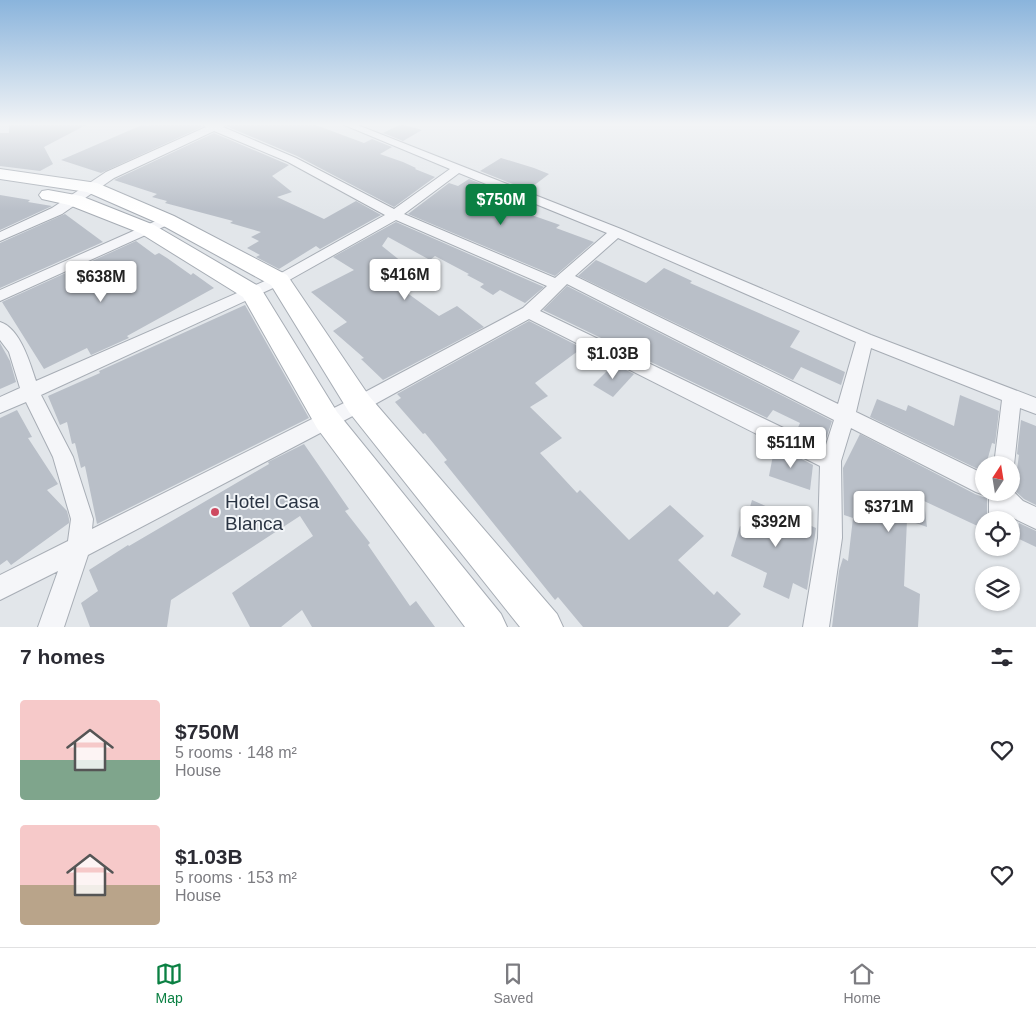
<!DOCTYPE html>
<meta charset="utf-8">
<style>
:root{--surface:#fff;--page:#f2f2f3;--text:#2b2b33;--muted:#7c7c81;--line:#e1e1e2;--accent:#0b8043}
body{margin:0;font-family:Arial,sans-serif;background:var(--page);color:var(--text);height:100vh;display:flex;flex-direction:column;font-size:19px;white-space:nowrap}
*{box-sizing:border-box;margin:0}
p{font-size:16px;color:var(--muted)}
.icon{flex:none;width:28px;height:28px;fill:none;stroke:currentColor;stroke-width:2;stroke-linecap:round;stroke-linejoin:round}
.map{position:relative;height:627px;overflow:hidden}
.panel{display:flex;flex-direction:column;background:var(--surface);flex:1}
.panel>*{flex:none}
.needle{width:32px;rotate:12deg}
.tools{position:absolute;left:975px;top:456px;display:grid;gap:10px}
.tools a{display:grid;place-items:center;width:45px;height:45px;border-radius:50%;background:var(--surface);box-shadow:0 1px 4px #0004;font-size:25px}
.price{position:absolute;translate:-50% -42px;padding:0 11px;border-radius:5px;background:#fff;color:#222;font-size:16px;line-height:32px;filter:drop-shadow(0 1px 2px #0008)}
.price::after{content:'';position:absolute;left:50%;top:30px;width:15px;height:11px;margin-left:-8px;background:inherit;clip-path:polygon(0 0,100% 0,50% 100%)}
.price.active{background:var(--accent);color:#fff}
ul{padding:0;list-style:none}
li{display:flex;align-items:center;gap:15px;height:125px;padding:0 20px}
li span{display:grid;place-items:center;flex:none;width:140px;height:100px;border-radius:5px;color:#555}
li>.icon{margin-inline-start:auto}
span .icon{width:60px;height:60px;fill:#fffc;stroke-width:1}
li b{font-size:21px}
h2{display:flex;justify-content:space-between;align-items:center;height:60px;padding:0 20px;font-size:21px}
.tabs{display:flex;justify-content:space-around;align-items:center;height:70px;border-top:1px solid var(--line);background:var(--surface);font-size:14px;color:var(--muted)}
.tabs a{display:grid;justify-items:center;gap:2px}
.tabs .active{color:var(--accent)}
.map>svg:first-child{display:block}
.building{fill:#b9bfc8}
.lines{fill:none;stroke-linecap:round;stroke-linejoin:round}
.minor-casing{stroke:#a7adb5;stroke-width:2}
.secondary-casing{stroke:#a7adb5;stroke-width:2}
.minor{fill:#f5f6f9;fill-rule:evenodd}
.secondary{fill:#fff;fill-rule:evenodd}
.poi-dot{fill:#ce4960;stroke:#f2f5f8;stroke-width:2}
.labels{text-anchor:middle;stroke-width:4;stroke-linejoin:round;paint-order:stroke}
.near-poi-label{font-size:19px;fill:#2a3443;stroke:#f2f5f8;text-anchor:start}
</style>
<div class="map">
<svg width="1036" height="627" viewBox="0 0 1036 627">
<rect width="100%" height="100%" fill="#e2e6ea"/>
<!-- building -->
<g class="building">
<polygon points="9,124 88,124 44,147 53,164 40,171 0,166 0,133 9,133"/>
<polygon points="153,124 200,124 202,127 101,173 61,160 142,125 147,126"/>
<polygon points="228,124 313,124 364,143 372,139 392,147 380,154 403,162 416,168 415,169 435,177 394,207 297,156 226,126"/>
<polygon points="401,124 422,130 403,141 383,133"/>
<polygon points="214,133 289,165 272,176 292,192 277,197 324,219 356,201 381,215 320,249 316,246 279,269 256,257 260,255 247,248 259,241 251,237 261,232 230,223 233,221 165,203 167,201 152,197 157,194 114,180"/>
<polygon points="501,158 534,168 549,174 528,190 480,171"/>
<polygon points="469,179 517,198 506,206 560,225 556,228 594,242 555,276 408,214 449,183 458,186"/>
<polygon points="0,195 30,200 28,202 52,206 0,230"/>
<polygon points="65,214 103,242 0,288 0,243"/>
<polygon points="396,222 544,287 525,303 500,290 493,295 480,287 484,284 467,275 469,274 435,256 430,260 388,237 382,246 412,270 392,282 439,316 457,306 484,327 383,380 361,359 364,358 333,331 347,322 311,292 354,270 333,257"/>
<polygon points="136,241 155,255 159,253 167,258 191,275 193,273 214,288 127,336 129,338 91,355 87,348 44,369 2,302"/>
<polygon points="596,260 646,283 664,268 692,281 690,283 800,331 790,347 845,372 841,385 801,367 793,380 578,276"/>
<polygon points="567,286 832,421 824,445 796,432 800,423 773,410 767,418 543,310"/>
<polygon points="245,305 309,418 97,524 85,466 81,468 75,443 72,444 67,422 60,425 48,396 100,373 99,371"/>
<polygon points="529,321 582,348 535,383 548,396 530,407 562,438 540,453 577,493 580,490 629,540 670,505 704,536 678,560 714,595 717,591 741,614 728,627 583,627 558,597 555,600 444,462 447,460 425,433 423,434 395,402 401,398 397,394"/>
<polygon points="0,343 10,361 16,382 0,389"/>
<polygon points="614,364 634,374 613,397 593,385"/>
<polygon points="960,395 999,411 995,444 992,443 986,465 984,465 984,472 870,417 877,399 906,411 908,405 954,426"/>
<polygon points="17,410 32,437 28,438 58,484 47,490 67,511 69,519 69,523 11,565 7,560 0,565 0,418"/>
<polygon points="1021,420 1036,426 1036,505 1024,499 1014,490 1019,455 1017,454"/>
<polygon points="860,434 975,494 983,497 987,496 987,520 984,520 984,529 924,501 927,527 907,520 904,586 920,594 918,627 832,627 839,571 843,558 848,561 853,518 844,515 843,468"/>
<polygon points="304,444 349,509 345,511 370,543 368,545 410,606 416,601 435,627 312,627 302,610 281,627 250,627 232,593 313,536 300,516 171,600 167,627 90,627 81,603 98,591 89,570 128,545 129,546 269,464 268,462"/>
<polygon points="775,445 813,465 810,490 769,476"/>
<polygon points="752,500 816,528 807,590 793,583 789,599 763,587 767,573 731,556 740,526 744,528"/>
<polygon points="1019,523 1036,531 1036,547 1017,538"/>
</g>
<g class="lines">
<!-- minor casing -->
<g class="minor-casing">
<g id="minor">
<path d="M 202,124 L 226,124 L 223,127 L 296,158 L 394,209 L 450,169 L 342,124 L 355,124 L 621,229 L 871,335 L 1036,398 L 1036,414 L 1020,408 L 1014,465 L 1011,471 L 1011,465 L 994,465 L 1002,400 L 871,348 L 856,412 L 984,474 L 984,492 L 1011,492 L 1011,489 L 1023,501 L 1036,507 L 1036,529 L 1011,517 L 1011,520 L 989,520 L 989,493 L 984,495 L 976,492 L 851,428 L 841,461 L 842,538 L 829,627 L 803,627 L 818,538 L 820,466 L 529,319 L 366,409 L 88,555 L 64,627 L 38,627 L 58,571 L 0,600 L 0,575 L 68,541 L 71,519 L 53,457 L 26,402 L 0,413 L 0,397 L 20,388 L 9,352 L 0,340 L 0,322 C 20,328 30,363 36,381 L 274,277 L 385,215 L 288,162 L 214,131 L 114,178 L 62,214 L 0,241 L 0,232 L 52,208 L 106,172 L 206,127 ZM 459,173 L 607,233 L 555,278 L 404,214 ZM 396,220 L 547,286 L 523,308 L 352,399 L 92,529 L 93,519 L 73,457 L 41,395 L 284,283 ZM 618,238 L 856,342 L 838,404 L 575,276 ZM 567,284 L 834,420 L 825,448 L 540,311 Z"/>
<polygon points="167,216 174,220 172,223 0,301 0,290"/>
</g>
</g>
<!-- secondary casing -->
<g class="secondary-casing">
<g id="secondary">
<polygon points="0,169 97,183 174,216 287,275 369,396 557,614 563,627 520,627 349,412 271,285 160,224 87,192 0,179"/>
<polygon points="48,190 81,196 154,225 260,287 337,412 501,614 507,627 465,627 317,428 243,297 140,233 69,205 42,199 39,195 42,191"/>
</g>
</g>
<!-- minor -->
<use href="#minor" class="minor"/>
<!-- secondary -->
<use href="#secondary" class="secondary"/>
</g>
<!-- sky -->
<linearGradient id="sky" x2="0" y2="1"><stop stop-color="#8ab4dc"/><stop offset="0.59" stop-color="#f2f4f6"/><stop offset="1" stop-color="#f2f4f6" stop-opacity="0"/></linearGradient>
<rect width="1036" height="211" fill="url(#sky)"/>
<!-- markers -->
<circle class="poi-dot" cx="215" cy="512" r="5"/>
<g class="labels">
<!-- near-poi labels -->
<g class="near-poi-label">
<text x="225" y="508">Hotel Casa<tspan x="225" dy="22">Blanca</tspan></text>
</g>
</g>
</svg>
<div class="tools">
<a><svg class="needle" viewBox="-14 -14 28 28"><path d="M0-13l5 13h-10z" fill="#e53935"/><path d="M0 13l5-13h-10z" fill="#7c7c81"/></svg></a>
<a><svg class="icon" aria-label="locate" viewBox="0 0 24 24"><circle cx="12" cy="12" r="6"/><path d="M12 2v4M12 18v4M2 12h4M18 12h4"/></svg></a>
<a><svg class="icon" aria-label="layers" viewBox="0 0 24 24"><path d="M12 4l9 5-9 5-9-5zM3 14l9 5 9-5"/></svg></a>
</div>
<b class="price active" style="left:501px;top:226px">$750M</b>
<b class="price" style="left:405px;top:301px">$416M</b>
<b class="price" style="left:101px;top:303px">$638M</b>
<b class="price" style="left:613px;top:380px">$1.03B</b>
<b class="price" style="left:791px;top:469px">$511M</b>
<b class="price" style="left:889px;top:533px">$371M</b>
<b class="price" style="left:776px;top:548px">$392M</b>
</div>
<section class="panel">
<h2>7 homes<svg class="icon" aria-label="filters" viewBox="0 0 24 24"><path d="M4 7h16M4 17h16"/><circle cx="9" cy="7" r="2"/><circle cx="15" cy="17" r="2"/></svg></h2>
<ul>
<li><span style="background:linear-gradient(#f6c9c9 60%,#7fa58c 0)"><svg class="icon" aria-label="home" viewBox="0 0 24 24"><path d="M3 11l9-7 9 7M6 9v11h12V9"/></svg></span><div><b>$750M</b><p>5 rooms · 148 m²</p><p>House</p></div><svg class="icon" aria-label="heart" viewBox="0 0 24 24"><path d="M12 20l-8-8c-3-5 5-10 8-4 3-6 11-1 8 4z"/></svg></li>
<li><span style="background:linear-gradient(#f6c9c9 60%,#b9a48a 0)"><svg class="icon" aria-label="home" viewBox="0 0 24 24"><path d="M3 11l9-7 9 7M6 9v11h12V9"/></svg></span><div><b>$1.03B</b><p>5 rooms · 153 m²</p><p>House</p></div><svg class="icon" aria-label="heart" viewBox="0 0 24 24"><path d="M12 20l-8-8c-3-5 5-10 8-4 3-6 11-1 8 4z"/></svg></li>
</ul>
</section>
<nav class="tabs">
<a class="active"><svg class="icon" aria-label="map" viewBox="0 0 24 24"><path d="M3 6l6-2 6 2 6-2v14l-6 2-6-2-6 2zM9 4v14M15 6v14"/></svg>Map</a>
<a><svg class="icon" aria-label="saved" viewBox="0 0 24 24"><path d="M7 4h10v16l-5-4-5 4z"/></svg>Saved</a>
<a><svg class="icon" aria-label="home" viewBox="0 0 24 24"><path d="M3 11l9-7 9 7M6 9v11h12V9"/></svg>Home</a>
</nav>
